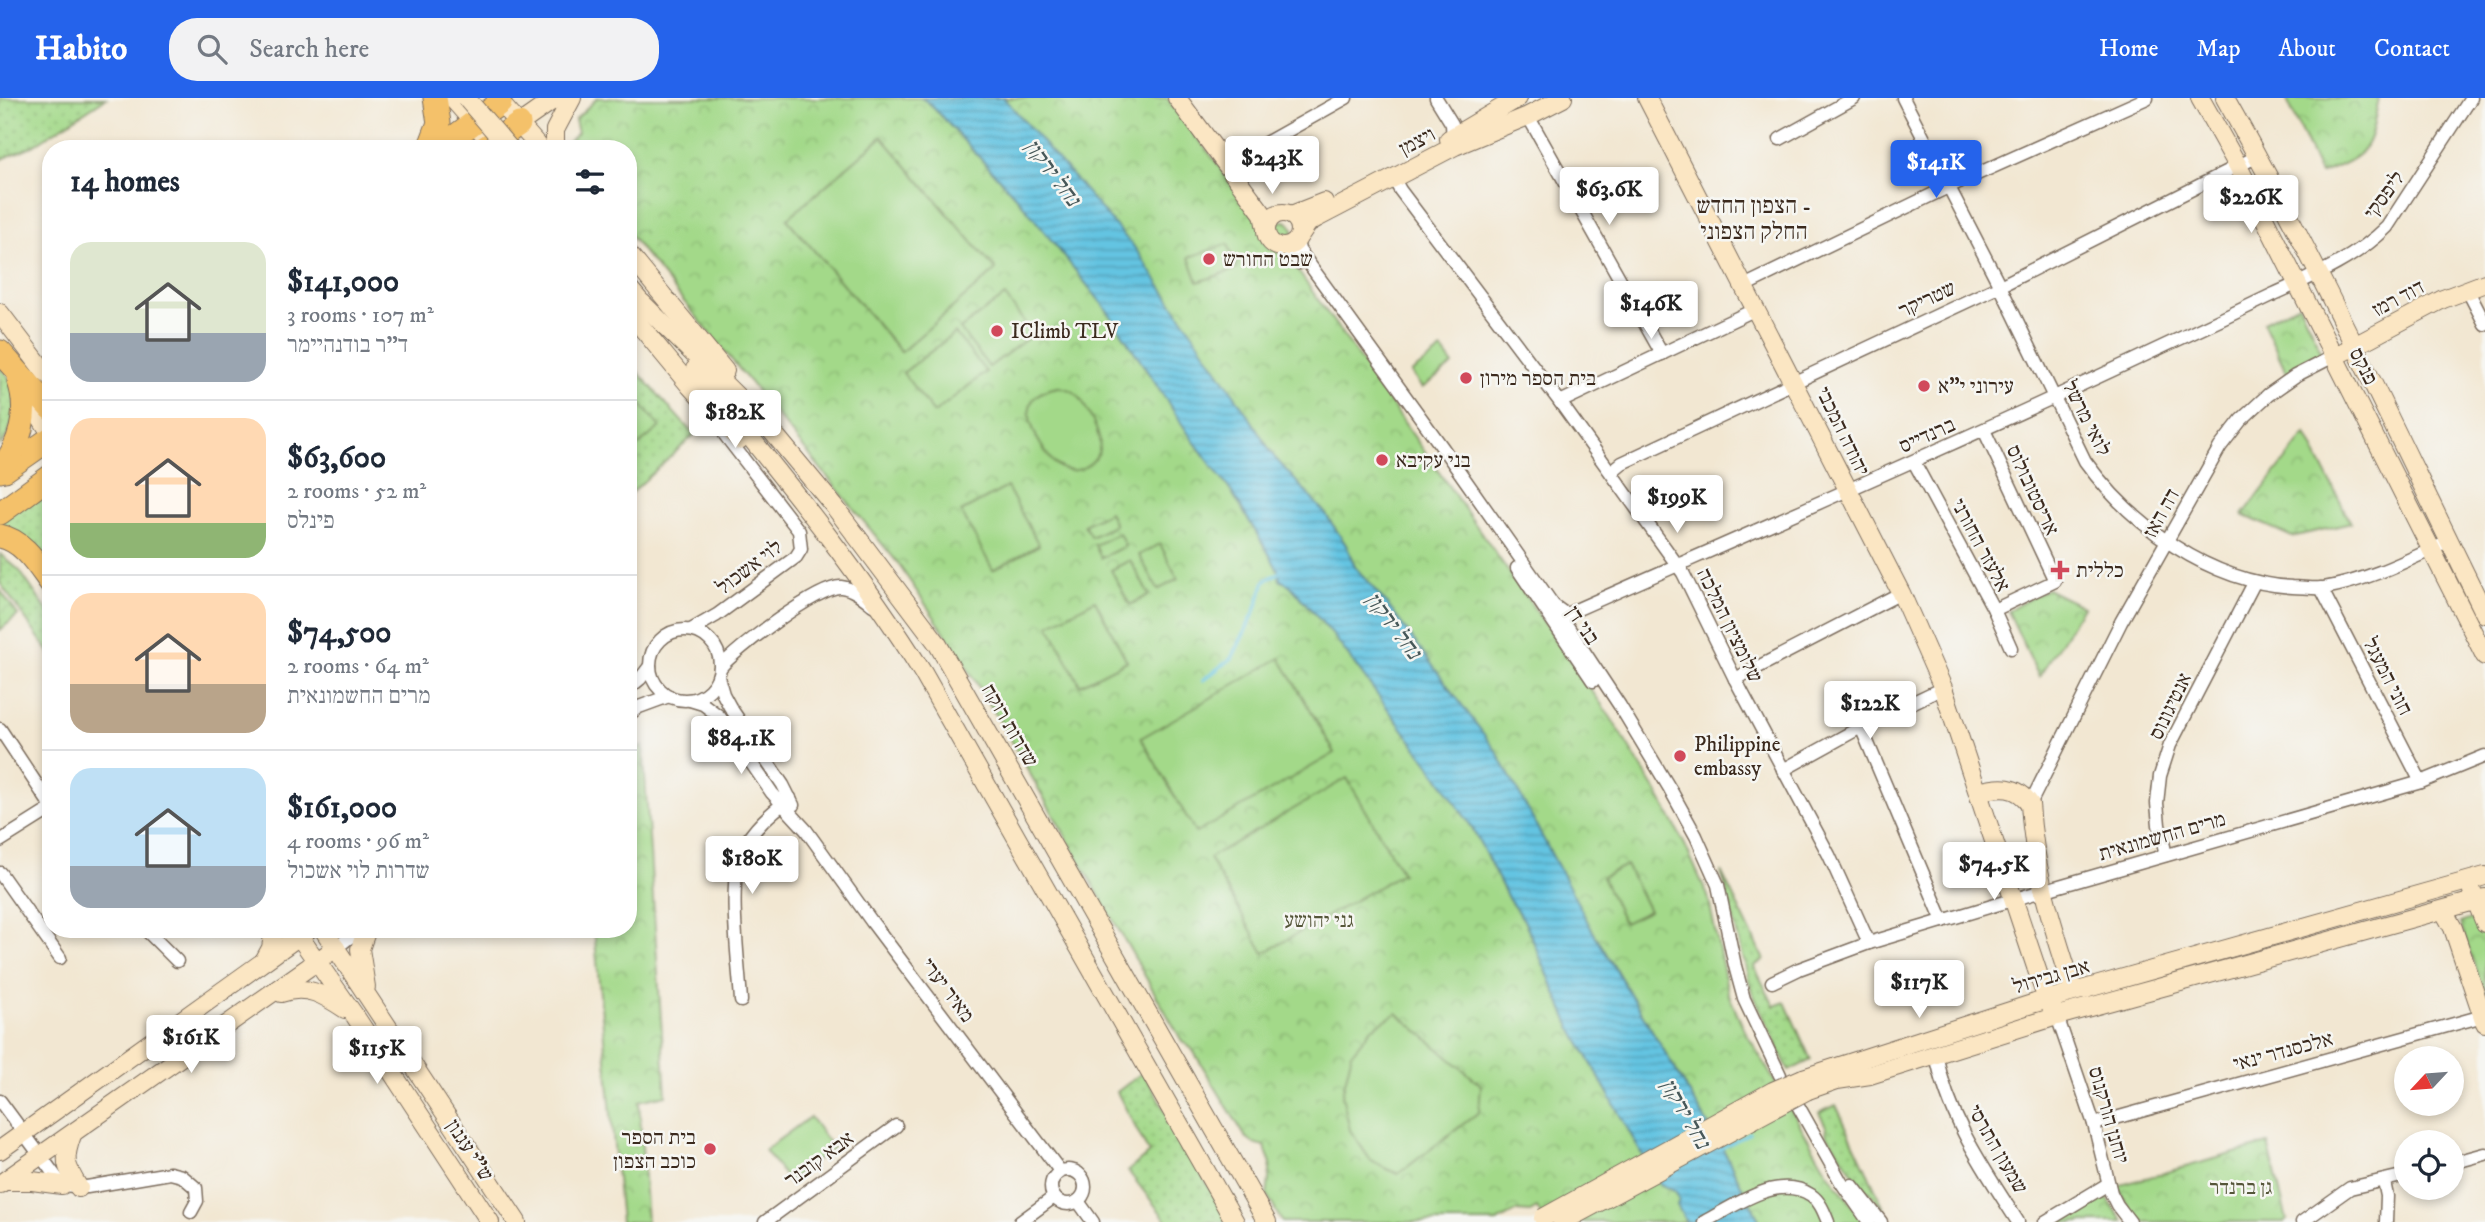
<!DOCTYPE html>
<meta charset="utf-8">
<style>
:root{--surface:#fff;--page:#f2f2f3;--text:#1f2937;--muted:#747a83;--line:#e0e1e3;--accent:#2563eb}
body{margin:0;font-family:"IM FELL DW Pica","Frank Ruhl Libre",serif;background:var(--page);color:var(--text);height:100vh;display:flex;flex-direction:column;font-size:26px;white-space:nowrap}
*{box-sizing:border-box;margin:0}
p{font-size:23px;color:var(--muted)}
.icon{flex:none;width:38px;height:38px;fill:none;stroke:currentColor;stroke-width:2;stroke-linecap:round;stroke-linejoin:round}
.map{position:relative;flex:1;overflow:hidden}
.sheet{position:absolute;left:42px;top:42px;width:595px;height:798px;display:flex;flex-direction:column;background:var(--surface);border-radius:28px;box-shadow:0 4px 10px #0003}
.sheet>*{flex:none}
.needle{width:46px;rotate:244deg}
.tools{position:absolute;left:2394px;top:948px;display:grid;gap:14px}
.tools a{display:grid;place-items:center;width:70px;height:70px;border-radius:50%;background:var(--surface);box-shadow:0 4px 10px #0003;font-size:35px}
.price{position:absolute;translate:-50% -60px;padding:0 16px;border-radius:7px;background:#fff;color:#222;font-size:23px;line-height:46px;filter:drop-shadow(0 2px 4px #0008)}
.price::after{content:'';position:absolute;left:50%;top:42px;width:21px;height:16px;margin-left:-10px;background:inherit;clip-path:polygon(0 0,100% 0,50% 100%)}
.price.selected{background:var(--accent);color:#fff}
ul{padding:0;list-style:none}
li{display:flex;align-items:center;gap:21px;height:175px;padding:0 28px}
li+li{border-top:2px solid var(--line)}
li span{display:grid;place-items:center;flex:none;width:196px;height:140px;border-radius:21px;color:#555}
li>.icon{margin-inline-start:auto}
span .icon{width:84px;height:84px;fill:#fffc;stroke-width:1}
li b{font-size:30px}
h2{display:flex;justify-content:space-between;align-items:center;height:84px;padding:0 28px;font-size:30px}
header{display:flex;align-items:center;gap:42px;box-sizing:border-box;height:98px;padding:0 35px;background:var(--accent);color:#fff}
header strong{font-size:33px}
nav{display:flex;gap:38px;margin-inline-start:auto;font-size:24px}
.search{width:490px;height:63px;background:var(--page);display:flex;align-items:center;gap:18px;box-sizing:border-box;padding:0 24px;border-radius:28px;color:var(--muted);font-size:26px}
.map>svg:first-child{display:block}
.grass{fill:url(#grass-dots);stroke:#6f8254;stroke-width:2}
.park{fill:url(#park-crowns);stroke:#6f8254;stroke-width:2}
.pitch{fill:#a3d989;stroke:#6f8254;stroke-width:2}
.water{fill:url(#water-rules);stroke:#507780;stroke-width:2}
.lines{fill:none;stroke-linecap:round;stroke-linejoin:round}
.stream{stroke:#64c4e2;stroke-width:3.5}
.street-casing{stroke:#7b6c5d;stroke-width:15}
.secondary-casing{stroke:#7b6c5d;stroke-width:20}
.highway-casing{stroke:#7b6c5d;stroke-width:25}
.street{stroke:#fff;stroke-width:12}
.secondary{stroke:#fbe6c3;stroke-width:18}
.highway{stroke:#f4c16a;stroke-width:23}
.secondary-bridge-casing{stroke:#7b6c5d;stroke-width:20;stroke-linecap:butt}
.secondary-bridge{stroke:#fbe6c3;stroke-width:18}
.poi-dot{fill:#d1495b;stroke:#f6f6f2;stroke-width:2.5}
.labels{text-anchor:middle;stroke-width:5;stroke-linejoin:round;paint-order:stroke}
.street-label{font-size:21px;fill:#3b2a1e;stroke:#f6f6f2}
.poi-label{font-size:21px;fill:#3b2a1e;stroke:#f6f6f2;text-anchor:start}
.park-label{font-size:21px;fill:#555639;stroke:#f6f6f2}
.water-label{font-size:23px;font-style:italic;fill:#475859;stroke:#f6f6f2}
.neighbourhood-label{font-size:23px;fill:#3b2a1e;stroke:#f6f6f2}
</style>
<header>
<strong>Habito</strong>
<div class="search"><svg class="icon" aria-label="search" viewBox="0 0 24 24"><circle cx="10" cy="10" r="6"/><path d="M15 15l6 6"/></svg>Search here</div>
<nav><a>Home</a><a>Map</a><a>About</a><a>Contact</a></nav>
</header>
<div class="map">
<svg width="2485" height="1124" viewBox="0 0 2485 1124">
<defs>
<pattern id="grass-dots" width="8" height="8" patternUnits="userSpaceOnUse" patternTransform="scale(1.75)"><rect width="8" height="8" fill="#a3d989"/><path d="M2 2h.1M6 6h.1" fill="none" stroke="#8dba76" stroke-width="1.8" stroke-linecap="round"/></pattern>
<pattern id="park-crowns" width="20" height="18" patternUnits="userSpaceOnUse" patternTransform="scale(1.75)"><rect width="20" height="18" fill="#a3d989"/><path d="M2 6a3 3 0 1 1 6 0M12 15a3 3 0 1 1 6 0" fill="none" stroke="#8dba76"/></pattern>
<pattern id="water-rules" width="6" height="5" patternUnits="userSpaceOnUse" patternTransform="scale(1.75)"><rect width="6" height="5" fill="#64c4e2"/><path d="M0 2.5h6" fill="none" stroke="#549fb7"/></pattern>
</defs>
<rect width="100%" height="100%" fill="#f6f6f2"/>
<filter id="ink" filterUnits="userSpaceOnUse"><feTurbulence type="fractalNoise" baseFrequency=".0143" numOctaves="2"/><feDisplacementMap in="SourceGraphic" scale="14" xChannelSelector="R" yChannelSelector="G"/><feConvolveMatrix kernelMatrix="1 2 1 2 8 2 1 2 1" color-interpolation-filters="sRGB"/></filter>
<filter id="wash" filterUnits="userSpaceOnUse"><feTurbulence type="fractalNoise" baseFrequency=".00686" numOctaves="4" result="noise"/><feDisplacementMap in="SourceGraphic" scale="28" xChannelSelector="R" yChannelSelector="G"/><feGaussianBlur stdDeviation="1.57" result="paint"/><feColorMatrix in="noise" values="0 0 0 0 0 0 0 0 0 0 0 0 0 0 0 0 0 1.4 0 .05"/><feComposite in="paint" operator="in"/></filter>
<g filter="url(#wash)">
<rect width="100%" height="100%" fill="#f2e7d2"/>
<!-- grass -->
<g class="grass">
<polygon points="0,0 106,0 34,47 0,62"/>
<circle cx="1283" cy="133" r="10"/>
<polygon points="628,263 694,337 628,398"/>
<path d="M 0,268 C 3,272 8,277 10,282 C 19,302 14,332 0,348 Z"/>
<polygon points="51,384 51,477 0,432 0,419"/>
<polygon points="0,456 19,472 51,518 51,557 0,485"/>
<polygon points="1721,773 1764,862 1754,868 1774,908 1785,904 1811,962 1789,973 1752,894"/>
<polygon points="1143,974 1229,1124 1168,1124 1128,1073 1149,1055 1117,994"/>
<polygon points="1836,1007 1885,1112 1854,1077 1826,1035 1827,1030 1819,1015"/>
</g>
<!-- park -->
<g class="park">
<polygon points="597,0 921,0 929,5 1020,103 1107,212 1190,338 1233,396 1268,454 1278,472 1280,482 1290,487 1333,537 1437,677 1473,731 1509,802 1524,822 1570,927 1640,1053 1660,1086 1676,1094 1679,1102 1677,1107 1686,1124 1545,1124 1537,1110 1530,1114 1517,1113 1497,1124 1282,1124 1267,1097 1271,1065 1264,1048 1253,1045 1245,1038 1192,951 1182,943 1004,630 957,553 897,464 628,135 628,51 564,51 563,48 578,35 575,22"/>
<polygon points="1004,0 1167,0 1258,119 1264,143 1268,149 1291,163 1611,620 1661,701 1685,747 1708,798 1728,895 1743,929 1828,1075 1865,1124 1760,1124 1725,1055 1591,830 1386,505 1355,469 1346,447 1325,415 1274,359 1250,320"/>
<path d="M 2286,0 L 2379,0 C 2369,52 2370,56 2320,76 Z"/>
<polygon points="2299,206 2323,257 2287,275 2263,224"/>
<polygon points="2306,336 2351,425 2292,439 2243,417"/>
<polygon points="2047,491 2083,509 2039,579 2008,513"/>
<polygon points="0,492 18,517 0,532"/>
<polygon points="643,648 666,997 639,1003 647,1124 621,1124 594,831 628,831 628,658"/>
<polygon points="2477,819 2485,843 2485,898 2460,825"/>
<polygon points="2268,1046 2287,1122 2284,1124 2144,1124 2131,1112 2117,1088"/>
<polygon points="2103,1095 2124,1124 2056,1124"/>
</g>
<!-- pitch -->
<g class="pitch">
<polygon points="882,39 996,172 901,254 787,121"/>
<polygon points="1228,146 1237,171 1198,184 1189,159"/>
<polygon points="1005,198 1033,236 989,269 960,231"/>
<polygon points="955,235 986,274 934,315 903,275"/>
<polygon points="1442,252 1453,267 1422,290 1411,275"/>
<path d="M 1059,289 C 1064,290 1070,291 1074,294 C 1082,299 1085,309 1089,316 C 1099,334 1108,355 1086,368 C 1061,383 1047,358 1037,340 C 1024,313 1026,294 1059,289 Z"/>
<polygon points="630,294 660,329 628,356 628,295"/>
<polygon points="1007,389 1039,447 993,472 961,414"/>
<polygon points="1109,414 1115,427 1091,439 1084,427"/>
<polygon points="1119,435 1125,448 1101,460 1095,447"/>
<polygon points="1160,446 1178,481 1158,492 1139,457"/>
<polygon points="1130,462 1149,497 1130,507 1111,472"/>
<polygon points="1095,502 1127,563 1080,587 1049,527"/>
<polygon points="1280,560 1335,655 1196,735 1141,640"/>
<polygon points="1347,680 1402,775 1264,855 1209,760"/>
<polygon points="1626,767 1649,813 1624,825 1602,779"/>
<polygon points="1397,915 1481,987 1479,1014 1398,1076 1371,1063 1350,1032 1342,997 1352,955 1372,930"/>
<polygon points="810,1019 833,1050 788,1083 765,1052"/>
</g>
<!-- water -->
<polygon class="water" points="921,0 1004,0 1135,150 1250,320 1274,359 1325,415 1346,447 1355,469 1386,505 1497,654 1591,830 1725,1055 1760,1124 1686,1124 1677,1107 1679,1102 1676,1094 1660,1086 1640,1053 1570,927 1524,822 1509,802 1473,731 1437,677 1333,537 1290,487 1280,482 1278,472 1268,454 1233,396 1190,338 1107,212 1020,103 929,5"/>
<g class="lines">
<!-- stream -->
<g class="stream">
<polyline points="1203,582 1232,560 1255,513 1265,483 1280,474"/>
<polyline points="1720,1051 1749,1035"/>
</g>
</g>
</g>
<g filter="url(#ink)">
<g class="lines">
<!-- street casing -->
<g class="street-casing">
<g id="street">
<polyline points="1436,0 1452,26 1453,44"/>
<path d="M 1903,0 L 2000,188 L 2085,363 C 2132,428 2209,484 2292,489 C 2302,489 2314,491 2324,490 C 2365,483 2402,465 2439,448"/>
<polyline points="1528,18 1662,256"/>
<polyline points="1780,41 1854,0"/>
<polyline points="1235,66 1246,56 1346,0"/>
<polyline points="1394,81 1400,92 1560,304 1683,475 1735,581 1829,757 1869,845"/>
<polyline points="1297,142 1299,152 1442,349 1556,511 1620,608 1670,691 1696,738 1718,787 1735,868 1744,901 1780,977"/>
<polyline points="1283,150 1293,156 1299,165"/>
<polyline points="1744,188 1948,89 2147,0"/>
<polyline points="2467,191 2485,226"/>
<polyline points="1560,304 1756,211"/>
<polyline points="1984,332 2055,483 1994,512"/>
<polyline points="1914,364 1994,512 2011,550"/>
<polyline points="1611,374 1622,365 2000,188 2258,58"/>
<polyline points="1517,470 1593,583"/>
<polyline points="2321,490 2421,684"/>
<path d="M 1553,507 L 1564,515 L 1569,515 C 1768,427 1967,341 2164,248 C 2201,231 2237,214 2274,196 C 2314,178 2356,160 2387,129 L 2471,0"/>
<circle cx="685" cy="567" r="35"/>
<polyline points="691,532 717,517 796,459 801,451 799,433 725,337"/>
<path d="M 720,570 C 734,552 820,487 841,489 C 853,490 864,500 873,507"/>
<polyline points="718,579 723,596 730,609 783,687 793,707"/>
<polyline points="1735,581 1901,495"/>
<polyline points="628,591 640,581 650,568"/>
<polyline points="690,602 703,606 719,618 772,695 806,732 872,824 1060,1073"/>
<polyline points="628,617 639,609 669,598"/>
<polyline points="1861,629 1943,823"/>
<polyline points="0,631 51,708"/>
<polyline points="1783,672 1861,629 1943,590"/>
<polyline points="2030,706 2121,524 2220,349 2241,322 2268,297 2295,278 2334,258"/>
<polyline points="0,743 51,711"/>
<polyline points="2166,757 2159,727 2157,705 2160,678 2170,647 2254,485"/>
<polyline points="0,775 60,860"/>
<polyline points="145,831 177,863"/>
<polyline points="336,850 360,831"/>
<polyline points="1772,884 1799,871 1869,845 2042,793 2421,684 2485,658"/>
<path d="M 741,903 C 739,866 727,782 742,752 C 753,730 771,715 790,700"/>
<polyline points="2057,918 2094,1026 2111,1095 2117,1107 2130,1124"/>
<path d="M 1936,956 C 1948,1020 1984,1071 2018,1124"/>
<polyline points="0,1003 62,1087 87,1089 170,1075 182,1078 196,1090 197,1103 191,1114"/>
<polyline points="1796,1004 1841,1084 1869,1124"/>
<polyline points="2094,1026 2483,918"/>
<polyline points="2452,1065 2485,1056"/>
<circle cx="1068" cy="1089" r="17"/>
<polyline points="2384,1084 2387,1098 2386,1124"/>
<polyline points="1852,1087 1881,1124"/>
<polyline points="1078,1103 1093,1124"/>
<polyline points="765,1124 896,1028"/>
<polyline points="1020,1124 1054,1099"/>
<path d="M 1704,1124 C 1733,1109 1777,1075 1811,1097 C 1820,1103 1824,1114 1828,1124"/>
<polyline points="2045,1124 2108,1086"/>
<polyline points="2302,1124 2350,1090 2406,1077"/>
</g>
</g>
<!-- secondary casing -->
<g class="secondary-casing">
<g id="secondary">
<polyline points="452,0 497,51"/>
<polyline points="496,0 541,51"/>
<polyline points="1177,0 1263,116 1266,131"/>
<polyline points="1647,0 1901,495 1943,590 2047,902 2057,918"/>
<polyline points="2200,0 2238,68 2485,558"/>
<path d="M 2225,0 C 2320,168 2400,344 2485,516"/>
<polyline points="519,26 556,0"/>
<polyline points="1449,41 1518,0"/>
<polyline points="555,51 555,32 572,0"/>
<circle cx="1283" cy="132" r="17"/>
<polyline points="1291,117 1324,104"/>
<polyline points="1300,137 1308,125 1317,120 1455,48 1528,18 1563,0"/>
<polyline points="628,155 725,273"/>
<polyline points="628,189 649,214"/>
<polyline points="642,205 770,331 834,408 937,545 1267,1124"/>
<polyline points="628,213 690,288 739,342"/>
<polyline points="0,215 45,274 51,279"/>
<polyline points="2343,254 2443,201 2485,185"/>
<path d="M 695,271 C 775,370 856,467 923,575 L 1235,1124"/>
<polyline points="24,292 51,336"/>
<path d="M 1979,694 C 2000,688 2017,687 2030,706 C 2034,773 2052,825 2072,888 L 2078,892 L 2085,892"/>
<polyline points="2472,793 2485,825"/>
<polyline points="2443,812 2453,830 2485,925"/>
<polyline points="294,831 355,918 490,1124"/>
<polyline points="323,831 517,1124"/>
<polyline points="265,861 271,850 274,831"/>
<polyline points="366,889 360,851 367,831"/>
<path d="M 281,895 C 307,886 324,897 345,911"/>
<polyline points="1803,980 2035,905 2485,778"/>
<polyline points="1808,992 1837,982 1870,977 2057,918 2485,800"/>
<path d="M 72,1037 C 63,1062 65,1067 79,1090"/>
<polyline points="0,1052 309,831"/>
<polyline points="5,1083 32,1083 62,1087"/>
<polyline points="0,1086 336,850"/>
</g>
</g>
<!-- highway casing -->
<g class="highway-casing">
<g id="highway">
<polyline points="429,51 439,25 435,0"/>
<polyline points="438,51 500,5"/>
<polyline points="483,51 519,26"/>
<polyline points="0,254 51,311"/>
<polyline points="5,372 51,340"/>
<path d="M 0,373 C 20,347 30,315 19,283"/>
<polyline points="0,415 51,378"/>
<path d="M 0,438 C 24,443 37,466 51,485"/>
</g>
</g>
<!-- street -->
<use href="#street" class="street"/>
<!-- secondary -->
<use href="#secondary" class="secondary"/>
<!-- highway -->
<use href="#highway" class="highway"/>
<!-- secondary-bridge casing -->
<g class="secondary-bridge-casing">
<g id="secondary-bridge">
<polyline points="466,0 510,51"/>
<polyline points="1543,1120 1773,993 1803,980"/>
<polyline points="1562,1124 1808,992"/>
</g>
</g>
<!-- secondary-bridge -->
<use href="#secondary-bridge" class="secondary-bridge"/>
</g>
</g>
<!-- markers -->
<g class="poi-dot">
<circle cx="1209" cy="161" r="7"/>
<circle cx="997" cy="233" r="7"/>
<circle cx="1466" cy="280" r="7"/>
<circle cx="1924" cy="288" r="7"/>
<circle cx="1382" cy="362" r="7"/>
<path d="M2056.5 461.5h7v7h7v7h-7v7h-7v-7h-7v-7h7z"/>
<circle cx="1680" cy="658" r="7"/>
<circle cx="710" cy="1051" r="7"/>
</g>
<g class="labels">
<!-- street labels -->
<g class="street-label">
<text transform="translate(1417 43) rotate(-28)" y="7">ויצמן</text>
<text transform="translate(2384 97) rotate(-54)" y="7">ליפסקי</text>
<text transform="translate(2398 200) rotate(-28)" y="7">דוד רמז</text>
<text transform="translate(1927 201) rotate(-25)" y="7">שטריקר</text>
<text transform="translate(2364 268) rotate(63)" y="7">פנקס</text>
<text transform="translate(2087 320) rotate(63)" y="7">לואי מרשל</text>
<text transform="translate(1843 333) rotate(64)" y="7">יהודה המכבי</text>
<text transform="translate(1927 337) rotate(-24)" y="7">ברנדייס</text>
<text transform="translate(2033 392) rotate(65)" y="7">אריסטובולוס</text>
<text transform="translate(2161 415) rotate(-61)" y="7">דה האז</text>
<text transform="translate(1981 447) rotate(62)" y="7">אלעזר החורני</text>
<text transform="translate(749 469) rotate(-37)" y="7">לוי אשכול</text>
<text transform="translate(1583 527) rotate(56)" y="7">בני דן</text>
<text transform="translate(1730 527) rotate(64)" y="7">שלומציון המלכה</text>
<text transform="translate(2388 578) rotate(63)" y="7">חוני המעגל</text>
<text transform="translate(2170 608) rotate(-64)" y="7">אנטיגונוס</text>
<text transform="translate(1010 627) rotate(60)" y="7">שדרות רוקח</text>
<text transform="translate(2162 738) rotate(-16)" y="7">מרים החשמונאית</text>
<text transform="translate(2051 878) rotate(-16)" y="7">אבן גבירול</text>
<text transform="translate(948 892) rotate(53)" y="7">מאיר יערי</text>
<text transform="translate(2283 953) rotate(-15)" y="7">אלכסנדר ינאי</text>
<text transform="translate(2109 1017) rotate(74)" y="7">יוחנן הורקנוס</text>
<text transform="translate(1998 1051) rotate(60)" y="7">שמעון התרסי</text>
<text transform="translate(470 1052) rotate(57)" y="7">ש''י עגנון</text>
<text transform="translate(819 1061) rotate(-36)" y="7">אבא קובנר</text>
</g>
<!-- poi labels -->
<g class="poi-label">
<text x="1223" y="168">שבט החורש</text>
<text x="1011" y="240">IClimb TLV</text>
<text x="1480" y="287">בית הספר מירון</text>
<text x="1938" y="295">עירוני י"א</text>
<text x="1396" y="369">בני עקיבא</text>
<text x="2076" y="479">כללית</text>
<text x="1694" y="653">Philippine<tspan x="1694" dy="24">embassy</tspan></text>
<text x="696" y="1046" text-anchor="end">בית הספר<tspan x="696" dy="24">כוכב הצפון</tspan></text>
</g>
<!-- park labels -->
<g class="park-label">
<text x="1319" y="829">גני יהושע</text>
<text x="2241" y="1096">גן ברנדר</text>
</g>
<!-- water labels -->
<g class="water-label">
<text transform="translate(1053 74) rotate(53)" y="8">נחל ירקון</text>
<text transform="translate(1394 527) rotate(53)" y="8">נחל ירקון</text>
<text transform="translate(1686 1015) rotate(60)" y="8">נחל ירקון</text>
</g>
<!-- neighbourhood labels -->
<g class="neighbourhood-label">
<text x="1754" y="115">הצפון החדש -<tspan x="1754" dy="26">החלק הצפוני</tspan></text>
</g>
</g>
</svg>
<div class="tools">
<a><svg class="needle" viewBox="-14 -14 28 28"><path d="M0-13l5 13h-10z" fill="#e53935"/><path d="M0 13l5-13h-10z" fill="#747a83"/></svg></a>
<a><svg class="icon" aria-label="locate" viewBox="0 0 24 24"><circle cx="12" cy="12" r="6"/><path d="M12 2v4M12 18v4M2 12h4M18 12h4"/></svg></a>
</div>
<b class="price" style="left:1272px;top:98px">$243K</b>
<b class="price selected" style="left:1936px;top:102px">$141K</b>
<b class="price" style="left:1609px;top:129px">$63.6K</b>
<b class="price" style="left:2251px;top:137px">$226K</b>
<b class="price" style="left:1651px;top:243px">$146K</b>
<b class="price" style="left:735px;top:352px">$182K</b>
<b class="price" style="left:1677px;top:437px">$199K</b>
<b class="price" style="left:1870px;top:643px">$122K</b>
<b class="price" style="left:741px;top:678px">$84.1K</b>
<b class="price" style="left:752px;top:798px">$180K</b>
<b class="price" style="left:1994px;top:804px">$74.5K</b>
<b class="price" style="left:1919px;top:922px">$117K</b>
<b class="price" style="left:191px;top:977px">$161K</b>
<b class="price" style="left:377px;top:988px">$115K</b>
<section class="sheet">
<h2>14 homes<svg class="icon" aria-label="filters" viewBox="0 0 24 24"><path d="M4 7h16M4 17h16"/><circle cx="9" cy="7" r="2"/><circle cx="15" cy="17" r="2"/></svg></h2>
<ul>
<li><span style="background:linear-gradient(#dfe7d0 65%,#9aa5b1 0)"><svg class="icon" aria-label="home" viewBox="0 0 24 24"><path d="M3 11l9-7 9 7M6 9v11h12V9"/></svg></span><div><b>$141,000</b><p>3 rooms · 107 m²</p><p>ד&quot;ר בודנהיימר</p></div></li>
<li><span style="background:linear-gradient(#ffd9b3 75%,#8fb573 0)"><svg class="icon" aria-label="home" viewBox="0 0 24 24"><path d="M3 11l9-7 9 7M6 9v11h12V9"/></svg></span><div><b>$63,600</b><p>2 rooms · 52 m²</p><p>פינלס</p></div></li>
<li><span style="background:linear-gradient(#ffd9b3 65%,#b9a48a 0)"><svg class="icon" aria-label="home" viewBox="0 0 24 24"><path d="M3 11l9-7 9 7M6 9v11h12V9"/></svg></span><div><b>$74,500</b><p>2 rooms · 64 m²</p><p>מרים החשמונאית</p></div></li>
<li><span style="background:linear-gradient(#bfe0f5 70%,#9aa5b1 0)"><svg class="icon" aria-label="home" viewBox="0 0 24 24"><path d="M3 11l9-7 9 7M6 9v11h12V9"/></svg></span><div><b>$161,000</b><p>4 rooms · 96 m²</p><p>שדרות לוי אשכול</p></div></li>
</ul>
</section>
</div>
